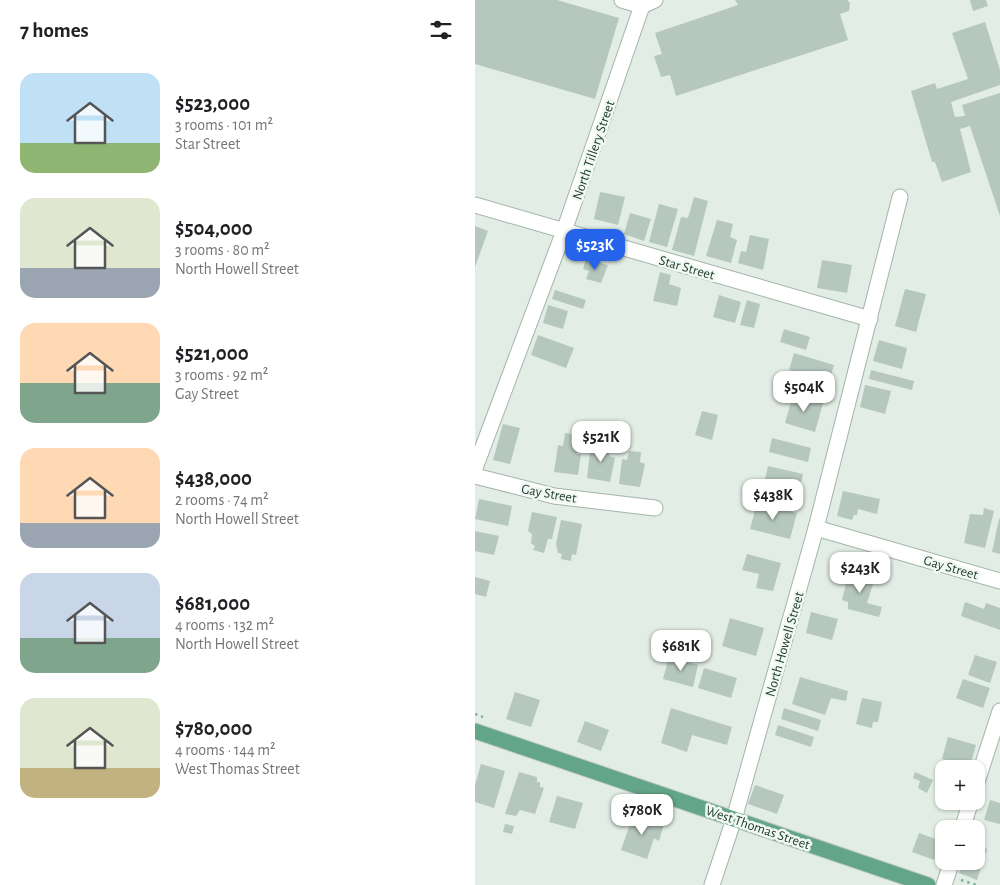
<!DOCTYPE html>
<meta charset="utf-8">
<style>
:root{--surface:#fff;--page:#f2f2f2;--text:#202124;--muted:#757577;--accent:#2563eb}
body{margin:0;font-family:"Alegreya Sans",sans-serif;background:var(--page);color:var(--text);height:100vh;display:flex;flex-direction:column;font-size:19px;white-space:nowrap}
*{box-sizing:border-box;margin:0}
p{font-size:16px;color:var(--muted)}
.icon{flex:none;width:28px;height:28px;fill:none;stroke:currentColor;stroke-width:2;stroke-linecap:round;stroke-linejoin:round}
.map{position:relative;flex:1;overflow:hidden}
.side{display:flex;flex-direction:column;background:var(--surface);width:475px}
.side>*{flex:none}
.controls{position:absolute;left:460px;top:760px;display:grid;gap:10px}
.controls a{display:grid;place-items:center;width:50px;height:50px;border-radius:10px;background:var(--surface);box-shadow:0 1px 4px #0004;font-size:25px}
.price{position:absolute;translate:-50% -42px;padding:0 11px;border-radius:10px;background:#fff;color:#222;font-size:16px;line-height:32px;filter:drop-shadow(0 1px 2px #0008)}
.price::after{content:'';position:absolute;left:50%;top:30px;width:15px;height:11px;margin-left:-8px;background:inherit;clip-path:polygon(0 0,100% 0,50% 100%)}
.price.selected{background:var(--accent);color:#fff}
ul{padding:0;list-style:none}
li{display:flex;align-items:center;gap:15px;height:125px;padding:0 20px}
li span{display:grid;place-items:center;flex:none;width:140px;height:100px;border-radius:15px;color:#555}
li>.icon{margin-inline-start:auto}
span .icon{width:60px;height:60px;fill:#fffc;stroke-width:1}
li b{font-size:21px}
h2{display:flex;justify-content:space-between;align-items:center;height:60px;padding:0 20px;font-size:21px}
main{display:flex;flex:1;min-height:0}
.map>svg:first-child{display:block}
.building{fill:#b6c8be}
.lines{fill:none;stroke-linecap:round;stroke-linejoin:round}
.street-casing{stroke:#a3b5ab;stroke-width:17}
.primary-casing{stroke:#c1c9c5;stroke-width:17}
.path{stroke:#7fb399;stroke-width:2.5;stroke-dasharray:2.5 4;stroke-linecap:butt}
.street{stroke:#fff;stroke-width:15}
.primary{stroke:#63a687;stroke-width:15}
.labels{text-anchor:middle;stroke-width:5;stroke-linejoin:round;paint-order:stroke}
.street-label{font-size:14px;fill:#203f31;stroke:#f2f9f4}
</style>
<main>
<section class="side">
<h2>7 homes<svg class="icon" aria-label="filters" viewBox="0 0 24 24"><path d="M4 7h16M4 17h16"/><circle cx="9" cy="7" r="2"/><circle cx="15" cy="17" r="2"/></svg></h2>
<ul>
<li><span style="background:linear-gradient(#bfe0f5 70%,#8fb573 0)"><svg class="icon" aria-label="home" viewBox="0 0 24 24"><path d="M3 11l9-7 9 7M6 9v11h12V9"/></svg></span><div><b>$523,000</b><p>3 rooms · 101 m²</p><p>Star Street</p></div></li>
<li><span style="background:linear-gradient(#dfe7d0 70%,#9aa5b1 0)"><svg class="icon" aria-label="home" viewBox="0 0 24 24"><path d="M3 11l9-7 9 7M6 9v11h12V9"/></svg></span><div><b>$504,000</b><p>3 rooms · 80 m²</p><p>North Howell Street</p></div></li>
<li><span style="background:linear-gradient(#ffd9b3 60%,#7fa58c 0)"><svg class="icon" aria-label="home" viewBox="0 0 24 24"><path d="M3 11l9-7 9 7M6 9v11h12V9"/></svg></span><div><b>$521,000</b><p>3 rooms · 92 m²</p><p>Gay Street</p></div></li>
<li><span style="background:linear-gradient(#ffd9b3 75%,#9aa5b1 0)"><svg class="icon" aria-label="home" viewBox="0 0 24 24"><path d="M3 11l9-7 9 7M6 9v11h12V9"/></svg></span><div><b>$438,000</b><p>2 rooms · 74 m²</p><p>North Howell Street</p></div></li>
<li><span style="background:linear-gradient(#c9d6e8 65%,#7fa58c 0)"><svg class="icon" aria-label="home" viewBox="0 0 24 24"><path d="M3 11l9-7 9 7M6 9v11h12V9"/></svg></span><div><b>$681,000</b><p>4 rooms · 132 m²</p><p>North Howell Street</p></div></li>
<li><span style="background:linear-gradient(#dfe7d0 70%,#c2b280 0)"><svg class="icon" aria-label="home" viewBox="0 0 24 24"><path d="M3 11l9-7 9 7M6 9v11h12V9"/></svg></span><div><b>$780,000</b><p>4 rooms · 144 m²</p><p>West Thomas Street</p></div></li>
</ul>
</section>
<div class="map">
<svg width="525" height="885" viewBox="0 0 525 885">
<rect width="100%" height="100%" fill="#e1ede5"/>
<!-- building -->
<g class="building">
<polygon points="0,0 82,0 144,18 120,99 0,64"/>
<polygon points="260,0 372,0 375,3 374,11 365,14 373,40 201,96 195,75 186,77 179,56 187,54 180,33 263,5"/>
<polygon points="495,0 511,0 513,6 498,11"/>
<polygon points="510,22 525,70 525,85 476,102 480,117 490,116 487,105 525,93 525,216 495,126 485,129 496,172 467,182 460,162 457,162 436,91 460,83 462,89 493,79 477,33"/>
<polygon points="125,192 150,197 143,225 119,219"/>
<polygon points="219,197 233,201 219,256 197,250 206,217 213,218"/>
<polygon points="184,204 203,209 192,247 174,242"/>
<polygon points="155,213 176,219 169,241 149,234"/>
<polygon points="242,220 258,224 255,237 262,240 256,263 231,256"/>
<polygon points="0,226 13,231 0,267"/>
<polygon points="275,235 294,239 288,270 263,263 266,251 271,252"/>
<polygon points="111,259 133,265 126,283 111,279 114,271 108,269"/>
<polygon points="347,260 377,265 372,293 342,288"/>
<polygon points="185,272 196,275 194,284 206,288 202,306 178,301"/>
<polygon points="430,289 451,294 441,332 420,326"/>
<polygon points="80,290 111,300 108,309 77,299"/>
<polygon points="244,295 266,302 260,323 238,317"/>
<polygon points="272,300 285,304 279,328 265,325"/>
<polygon points="73,305 93,311 88,329 68,323"/>
<polygon points="309,329 335,337 331,350 305,342"/>
<polygon points="63,335 99,348 91,368 56,355"/>
<polygon points="404,340 432,348 427,369 398,361"/>
<polygon points="319,353 359,365 354,382 314,370"/>
<polygon points="396,370 439,381 437,390 394,379"/>
<polygon points="390,385 416,391 410,414 385,407"/>
<polygon points="318,395 348,403 340,432 310,423"/>
<polygon points="227,411 243,415 237,440 220,435"/>
<polygon points="28,424 45,428 35,464 18,460"/>
<polygon points="90,433 104,435 102,454 106,454 103,475 79,472 83,445 88,446"/>
<polygon points="297,438 336,448 333,462 294,452"/>
<polygon points="127,439 133,441 136,445 134,456 140,458 135,482 112,478 115,452 119,453 122,443 126,443"/>
<polygon points="154,451 166,452 165,462 170,464 165,487 144,484 147,459 152,460"/>
<polygon points="293,466 328,474 325,488 290,479"/>
<polygon points="368,491 405,499 402,514 383,509 382,515 379,515 377,520 362,516"/>
<polygon points="4,499 37,506 33,526 0,519"/>
<polygon points="282,503 322,513 315,539 275,529"/>
<polygon points="509,508 519,511 510,548 489,543 495,514 508,515"/>
<polygon points="57,512 82,517 77,539 73,539 69,553 58,550 60,546 56,543 57,534 53,531"/>
<polygon points="524,519 525,519 525,554 517,552"/>
<polygon points="86,520 107,524 101,555 97,554 96,561 86,559 87,554 83,553 81,544"/>
<polygon points="0,531 24,536 19,555 0,551"/>
<polygon points="272,554 306,563 298,591 281,588 284,574 267,570"/>
<polygon points="374,571 400,578 392,603 407,607 404,617 373,609 373,602 367,600"/>
<polygon points="0,577 15,581 11,597 0,594"/>
<polygon points="490,602 509,609 511,603 525,608 525,630 486,616"/>
<polygon points="336,612 363,619 357,640 331,633"/>
<polygon points="255,618 289,628 281,656 247,646"/>
<polygon points="500,655 522,662 515,683 493,675"/>
<polygon points="194,657 223,665 218,687 188,679"/>
<polygon points="229,668 262,678 256,698 223,688"/>
<polygon points="325,677 373,691 371,701 356,698 350,715 317,704"/>
<polygon points="488,679 515,688 508,708 481,698"/>
<polygon points="40,692 65,700 56,727 31,719"/>
<polygon points="387,698 407,702 403,722 398,722 397,728 381,724"/>
<polygon points="196,708 257,727 252,745 217,735 212,752 186,743"/>
<polygon points="309,708 346,720 343,731 306,719"/>
<polygon points="110,721 134,730 126,751 102,742"/>
<polygon points="303,725 339,737 336,747 300,735"/>
<polygon points="473,737 501,745 495,766 467,759"/>
<polygon points="6,764 30,771 19,808 0,802 0,785"/>
<polygon points="44,772 62,777 62,782 65,782 65,787 69,788 60,814 45,810 41,816 30,814"/>
<polygon points="440,772 458,780 452,793 443,788 445,781 438,778"/>
<polygon points="280,785 309,795 302,814 273,804"/>
<polygon points="82,796 108,803 100,829 74,822"/>
<polygon points="515,800 525,803 525,824 509,820"/>
<polygon points="159,813 189,824 184,841 179,838 172,859 146,850"/>
<polygon points="30,824 39,826 37,834 28,832"/>
<polygon points="444,833 469,842 462,861 437,852"/>
<polygon points="501,845 512,849 502,880 484,873 488,861 501,861"/>
</g>
<g class="lines">
<!-- street casing -->
<g class="street-casing">
<g id="street">
<polyline points="147,0 167,6 180,0"/>
<polyline points="0,205 395,319"/>
<polyline points="0,468 89,231 169,0"/>
<polyline points="0,476 79,496 180,508"/>
<polyline points="341,528 525,581"/>
<polyline points="501,785 525,711"/>
<polyline points="487,829 496,801"/>
<polyline points="237,885 259,819 341,528 425,197"/>
<polyline points="469,885 477,861"/>
</g>
</g>
<!-- primary casing -->
<g class="primary-casing">
<polyline id="primary" points="0,731 453,885"/>
</g>
<!-- path -->
<g class="path">
<polyline points="0,714 8,717"/>
<polyline points="486,880 502,885"/>
</g>
<!-- street -->
<use href="#street" class="street"/>
<!-- primary -->
<use href="#primary" class="primary"/>
</g>
<g class="labels">
<!-- street labels -->
<g class="street-label">
<text transform="translate(118 150) rotate(-71)" y="5">North Tillery Street</text>
<text transform="translate(212 267) rotate(16)" y="5">Star Street</text>
<text transform="translate(74 493) rotate(10)" y="5">Gay Street</text>
<text transform="translate(476 567) rotate(16)" y="5">Gay Street</text>
<text transform="translate(309 644) rotate(-74)" y="5">North Howell Street</text>
<text transform="translate(283 827) rotate(19)" y="5">West Thomas Street</text>
</g>
</g>
</svg>
<div class="controls">
<a>+</a>
<a>−</a>
</div>
<b class="price selected" style="left:120px;top:271px">$523K</b>
<b class="price" style="left:329px;top:413px">$504K</b>
<b class="price" style="left:126px;top:463px">$521K</b>
<b class="price" style="left:298px;top:521px">$438K</b>
<b class="price" style="left:385px;top:594px">$243K</b>
<b class="price" style="left:206px;top:672px">$681K</b>
<b class="price" style="left:167px;top:836px">$780K</b>
</div>
</main>
